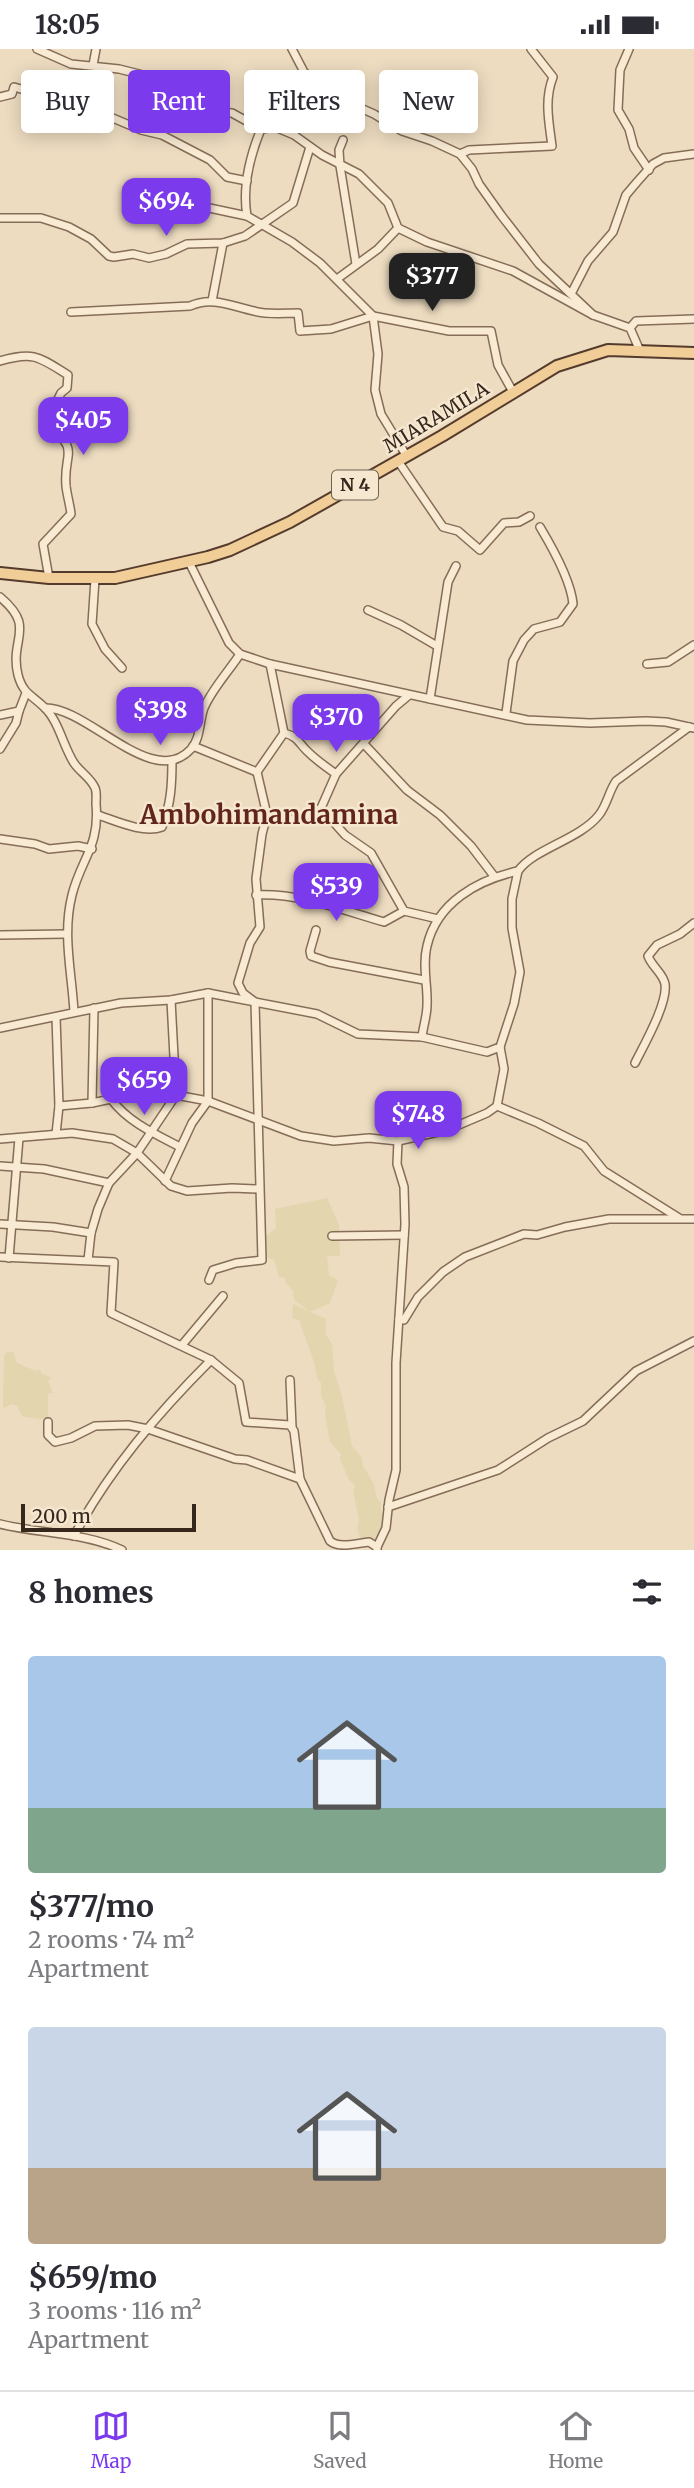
<!DOCTYPE html>
<meta charset="utf-8">
<style>
:root{--surface:#fff;--page:#f2f2f3;--text:#2b2b33;--muted:#7c7c81;--line:#e1e1e2;--accent:#7c3aed}
body{margin:0;font-family:Merriweather,serif;background:var(--page);color:var(--text);height:100vh;display:flex;flex-direction:column;font-size:26px;white-space:nowrap}
*{box-sizing:border-box;margin:0}
p{font-size:23px;color:var(--muted)}
.icon{flex:none;width:38px;height:38px;fill:none;stroke:currentColor;stroke-width:2;stroke-linecap:round;stroke-linejoin:round}
.map{position:relative;height:1501px;overflow:hidden}
.sheet{display:flex;flex-direction:column;background:var(--surface);flex:1}
.sheet>*{flex:none}
.hud{position:absolute;left:21px;top:21px;width:653px;height:63px;display:flex;gap:14px}
.scale{position:absolute;left:21px;bottom:18px;width:175px;box-sizing:border-box;padding-left:7px;border:4px solid #36271d;border-top:0;font-size:19px;line-height:24px;white-space:nowrap;color:#36271d;-webkit-text-stroke:5px #f5e7d0;paint-order:stroke}
.price{position:absolute;translate:-50% -60px;padding:0 16px;border-radius:14px;background:var(--accent);color:#fff;font-size:23px;line-height:46px;filter:drop-shadow(0 2px 4px #0008)}
.price::after{content:'';position:absolute;left:50%;top:42px;width:21px;height:16px;margin-left:-10px;background:inherit;clip-path:polygon(0 0,100% 0,50% 100%)}
.price.current{background:#222;color:#fff}
ul{padding:0;list-style:none}
li{display:grid;align-content:center;gap:14px;height:371px;padding:0 28px}
li span{display:grid;place-items:center;height:217px;border-radius:7px;color:#555}
li>.icon{margin-inline-start:auto}
span .icon{width:126px;height:126px;fill:#fffc;stroke-width:1}
li b{font-size:30px}
h2{display:flex;justify-content:space-between;align-items:center;height:84px;padding:0 28px;font-size:30px}
.pill{padding:0 24px;border-radius:7px;background:var(--surface);box-shadow:0 4px 18px #0003;font-size:24px;line-height:63px}
.pill.current{background:var(--accent);color:#fff}
.status{display:flex;justify-content:space-between;align-items:center;height:49px;padding:0 35px;background:var(--surface);direction:ltr}
.status svg{height:19px;fill:currentColor}
.tab-bar{display:flex;justify-content:space-around;align-items:center;height:98px;border-top:2px solid var(--line);background:var(--surface);font-size:19px;color:var(--muted)}
.tab-bar a{display:grid;justify-items:center;gap:4px}
.tab-bar .current{color:var(--accent)}
.map>svg:first-child{display:block}
.farmland{fill:#e3d5ae}
.lines{fill:none;stroke-linecap:round;stroke-linejoin:round}
.street-casing{stroke:#866d58;stroke-width:10}
.primary-casing{stroke:#543b2d;stroke-width:14}
.street{stroke:#f8ead3;stroke-width:7}
.primary{stroke:#f1cd97;stroke-width:10}
.labels{text-anchor:middle;stroke-width:5;stroke-linejoin:round;paint-order:stroke}
.shield{fill:#f5e7d0;stroke:#6f6153;stroke-width:2}
.shield-label{font-size:18px;font-weight:bold;fill:#36271d}
.street-label{font-size:19px;fill:#36271d;stroke:#f5e7d0}
.district-label{font-size:26px;font-weight:bold;fill:#62251c;stroke:#f5e7d0}
</style>
<div class="status"><b>18:05</b><svg viewBox="0 0 49 12"><path d="M0 12V9h3v3zM5 12V6h3v6zM10 12V3h3v9zM15 12V0h3v12zM26 1h20v11H26zM47 4h2v5h-2z"/></svg></div>
<div class="map">
<svg width="694" height="1501" viewBox="0 0 694 1501">
<rect width="100%" height="100%" fill="#eddcc0"/>
<!-- farmland -->
<g class="farmland">
<polygon points="327,1149 339,1176 340,1207 327,1207 329,1226 338,1231 330,1254 310,1263 326,1270 326,1286 332,1295 334,1322 342,1347 352,1397 362,1409 363,1417 374,1435 377,1450 381,1453 381,1463 384,1468 378,1488 372,1491 361,1490 357,1480 359,1472 353,1441 355,1437 348,1429 340,1410 341,1405 330,1393 325,1366 326,1357 321,1347 321,1334 317,1329 315,1316 299,1271 292,1269 293,1255 309,1262 294,1251 293,1242 285,1233 285,1229 279,1228 274,1211 268,1209 265,1202 266,1187 276,1179 275,1160"/>
<polygon points="7,1303 13,1303 17,1314 36,1322 40,1321 42,1325 51,1328 48,1332 53,1344 49,1344 48,1348 48,1371 26,1368 22,1367 17,1357 12,1355 3,1359 4,1307"/>
</g>
<g class="lines">
<!-- street casing -->
<g class="street-casing">
<g id="street">
<polyline points="37,0 71,15 119,20 143,26 180,51 207,62 232,64 261,80 275,78 294,86 322,106 359,125 388,154 398,179 427,193 513,222 593,266"/>
<polyline points="292,0 304,23 331,46 374,65 402,82 432,92 460,105 472,120 479,135 501,166 539,215 593,266 630,279 640,302"/>
<polyline points="629,0 620,21 618,61 629,80 634,99 649,121"/>
<polyline points="93,16 96,0"/>
<polyline points="0,48 12,45 14,38 94,61 141,81 162,86 210,111 227,128 247,132"/>
<path d="M 261,80 C 250,107 242,138 247,167 L 292,193 L 320,214 L 373,267 L 378,305 L 375,341 L 381,365 L 406,406"/>
<polyline points="343,91 339,101 340,117 356,215"/>
<path d="M 460,105 L 469,101 L 552,97 C 549,73 544,51 553,28 L 531,0"/>
<polyline points="157,139 179,144 200,157 247,167"/>
<polyline points="0,169 41,169 69,178 91,190 109,207 114,208 133,205 149,209 166,205 187,195 223,194 245,187 293,154 310,98"/>
<polyline points="337,230 378,200 398,179"/>
<polyline points="571,245 588,212 613,183 626,146 637,133 653,115 664,109 694,105"/>
<polyline points="212,252 223,194"/>
<path d="M 71,263 L 190,257 C 212,247 231,257 254,262 C 268,266 283,264 298,264 L 300,282 L 331,280 L 373,267 L 449,282 L 491,282 L 498,316 L 513,343"/>
<polyline points="630,279 636,272 694,270"/>
<path d="M 0,312 C 34,302 39,308 68,326 L 67,339 L 61,344 L 46,374 C 82,403 63,402 66,437 C 67,446 70,456 71,465 L 43,495 L 49,529"/>
<polyline points="398,412 443,478 458,482 480,501 504,474 519,473 530,467"/>
<polyline points="189,513 229,594 240,605 270,615 527,671 590,674 646,672 666,673 694,679"/>
<polyline points="95,530 92,575 105,600 122,619"/>
<path d="M 0,548 C 37,579 9,589 18,626 C 23,645 32,646 44,658 C 59,672 63,697 74,714 C 80,723 91,729 95,739 C 97,743 96,750 96,755 C 100,797 81,810 72,846 C 62,886 72,924 74,963"/>
<polyline points="368,561 401,576 437,597"/>
<polyline points="647,615 668,613 694,596"/>
<polyline points="430,650 448,533 456,517"/>
<path d="M 45,659 C 88,658 153,742 191,700 C 201,689 199,672 204,659 C 212,640 229,622 240,605"/>
<path d="M 506,664 L 513,612 L 524,591 L 534,580 L 560,573 L 573,555 C 571,532 552,498 540,478"/>
<polyline points="0,666 19,662 26,644"/>
<path d="M 284,684 C 297,687 299,694 307,702 C 316,711 326,718 336,725"/>
<polyline points="364,695 407,741 440,766 471,797 494,827"/>
<polyline points="193,697 257,723"/>
<polyline points="0,700 16,674 19,662"/>
<polyline points="321,759 345,786 371,804 404,862 438,870"/>
<path d="M 98,766 C 116,772 144,785 162,778 C 171,755 172,736 172,711"/>
<polyline points="267,766 292,771 311,765 321,759 336,725 396,657 408,647"/>
<polyline points="0,790 35,795 49,800 78,797 92,800"/>
<path d="M 256,846 C 301,844 342,861 384,873 L 404,862"/>
<polyline points="316,881 310,902 311,907 329,913 424,931"/>
<polyline points="0,886 66,885"/>
<polyline points="56,968 59,1057 56,1085"/>
<polyline points="0,979 121,954 171,951 208,944 317,965 358,985 422,988 487,1003 500,998 514,955 520,923 512,879 512,850 518,822"/>
<path d="M 422,988 C 423,978 427,967 427,956 C 428,936 422,917 427,897 C 437,853 478,831 518,822 C 535,799 579,791 599,766 C 607,756 609,742 616,732 L 689,678"/>
<path d="M 635,1014 C 644,996 668,954 665,935 C 663,924 652,918 648,907 L 657,896 L 680,885 L 694,874"/>
<path d="M 111,1050 C 128,1073 155,1085 180,1098"/>
<polyline points="92,1054 94,959"/>
<polyline points="59,1057 92,1054 125,1047 176,1046 208,1052 301,1087 334,1092 369,1089 398,1092 447,1081 487,1064 497,1057 504,1020 500,998"/>
<polyline points="497,1057 538,1074 584,1097 604,1122 679,1169"/>
<polyline points="0,1090 72,1084 113,1090 137,1104 171,1137 187,1142 232,1139 259,1140"/>
<polyline points="0,1117 44,1120 109,1134"/>
<polyline points="165,1132 192,1074 208,1052 208,944"/>
<polyline points="0,1175 53,1178 91,1184"/>
<polyline points="332,1187 404,1186"/>
<path d="M 0,1208 L 114,1213 L 111,1264 L 211,1311 L 239,1334 L 246,1373 L 290,1376 L 294,1382 L 300,1430 L 330,1492 C 340,1500 357,1494 369,1493 L 377,1498 L 377,1501"/>
<polyline points="9,1209 19,1089"/>
<polyline points="88,1211 91,1184 98,1160 109,1134 137,1104 176,1046 171,951"/>
<polyline points="209,1231 213,1221 236,1214 262,1211 255,953 243,944 238,934 250,894 260,878 256,830 262,785 267,766 257,723 284,684 270,615"/>
<polyline points="399,1270 404,1271 418,1248 443,1223 465,1208 524,1185 537,1186 565,1178 609,1170 694,1170"/>
<polyline points="182,1296 223,1247"/>
<polyline points="290,1331 292,1378"/>
<polyline points="48,1373 48,1386 55,1393 71,1389 95,1377 128,1376 148,1380 235,1410 247,1411 300,1430"/>
<polyline points="388,1458 498,1421 548,1389 583,1372 636,1322 694,1292"/>
<path d="M 0,1475 C 40,1485 84,1483 122,1501"/>
<path d="M 74,1487 C 109,1421 158,1364 211,1311"/>
<polyline points="377,1498 386,1479 389,1451 396,1421 396,1314 405,1175 404,1138 397,1115 398,1092"/>
</g>
</g>
<!-- primary casing -->
<g class="primary-casing">
<polyline id="primary" points="0,524 49,529 115,529 208,508 230,501 290,473 442,387 557,317 608,301 694,304"/>
</g>
<!-- street -->
<use href="#street" class="street"/>
<!-- primary -->
<use href="#primary" class="primary"/>
</g>
<g class="labels">
<!-- shield labels -->
<rect class="shield" x="332" y="421.5" width="46" height="29" rx="5"/>
<g class="shield-label">
<text x="355" y="442">N 4</text>
</g>
<!-- street labels -->
<g class="street-label">
<text transform="translate(436 368) rotate(-31)" y="7">MIARAMILA</text>
</g>
<!-- district labels -->
<g class="district-label">
<text x="269" y="775">Ambohimandamina</text>
</g>
</g>
</svg>
<div class="scale">200 m</div>
<b class="price" style="left:166px;top:189px">$694</b>
<b class="price current" style="left:432px;top:264px">$377</b>
<b class="price" style="left:83px;top:408px">$405</b>
<b class="price" style="left:160px;top:698px">$398</b>
<b class="price" style="left:336px;top:705px">$370</b>
<b class="price" style="left:336px;top:874px">$539</b>
<b class="price" style="left:144px;top:1068px">$659</b>
<b class="price" style="left:418px;top:1102px">$748</b>
<div class="hud">
<a class="pill">Buy</a>
<a class="pill current">Rent</a>
<a class="pill">Filters</a>
<a class="pill">New</a>
</div>
</div>
<section class="sheet">
<h2>8 homes<svg class="icon" aria-label="filters" viewBox="0 0 24 24"><path d="M4 7h16M4 17h16"/><circle cx="9" cy="7" r="2"/><circle cx="15" cy="17" r="2"/></svg></h2>
<ul>
<li><span style="background:linear-gradient(#a9c7e8 70%,#7fa58c 0)"><svg class="icon" aria-label="home" viewBox="0 0 24 24"><path d="M3 11l9-7 9 7M6 9v11h12V9"/></svg></span><div><b>$377/mo</b><p>2 rooms · 74 m²</p><p>Apartment</p></div></li>
<li><span style="background:linear-gradient(#c9d6e8 65%,#b9a48a 0)"><svg class="icon" aria-label="home" viewBox="0 0 24 24"><path d="M3 11l9-7 9 7M6 9v11h12V9"/></svg></span><div><b>$659/mo</b><p>3 rooms · 116 m²</p><p>Apartment</p></div></li>
</ul>
</section>
<nav class="tab-bar">
<a class="current"><svg class="icon" aria-label="map" viewBox="0 0 24 24"><path d="M3 6l6-2 6 2 6-2v14l-6 2-6-2-6 2zM9 4v14M15 6v14"/></svg>Map</a>
<a><svg class="icon" aria-label="saved" viewBox="0 0 24 24"><path d="M7 4h10v16l-5-4-5 4z"/></svg>Saved</a>
<a><svg class="icon" aria-label="home" viewBox="0 0 24 24"><path d="M3 11l9-7 9 7M6 9v11h12V9"/></svg>Home</a>
</nav>
